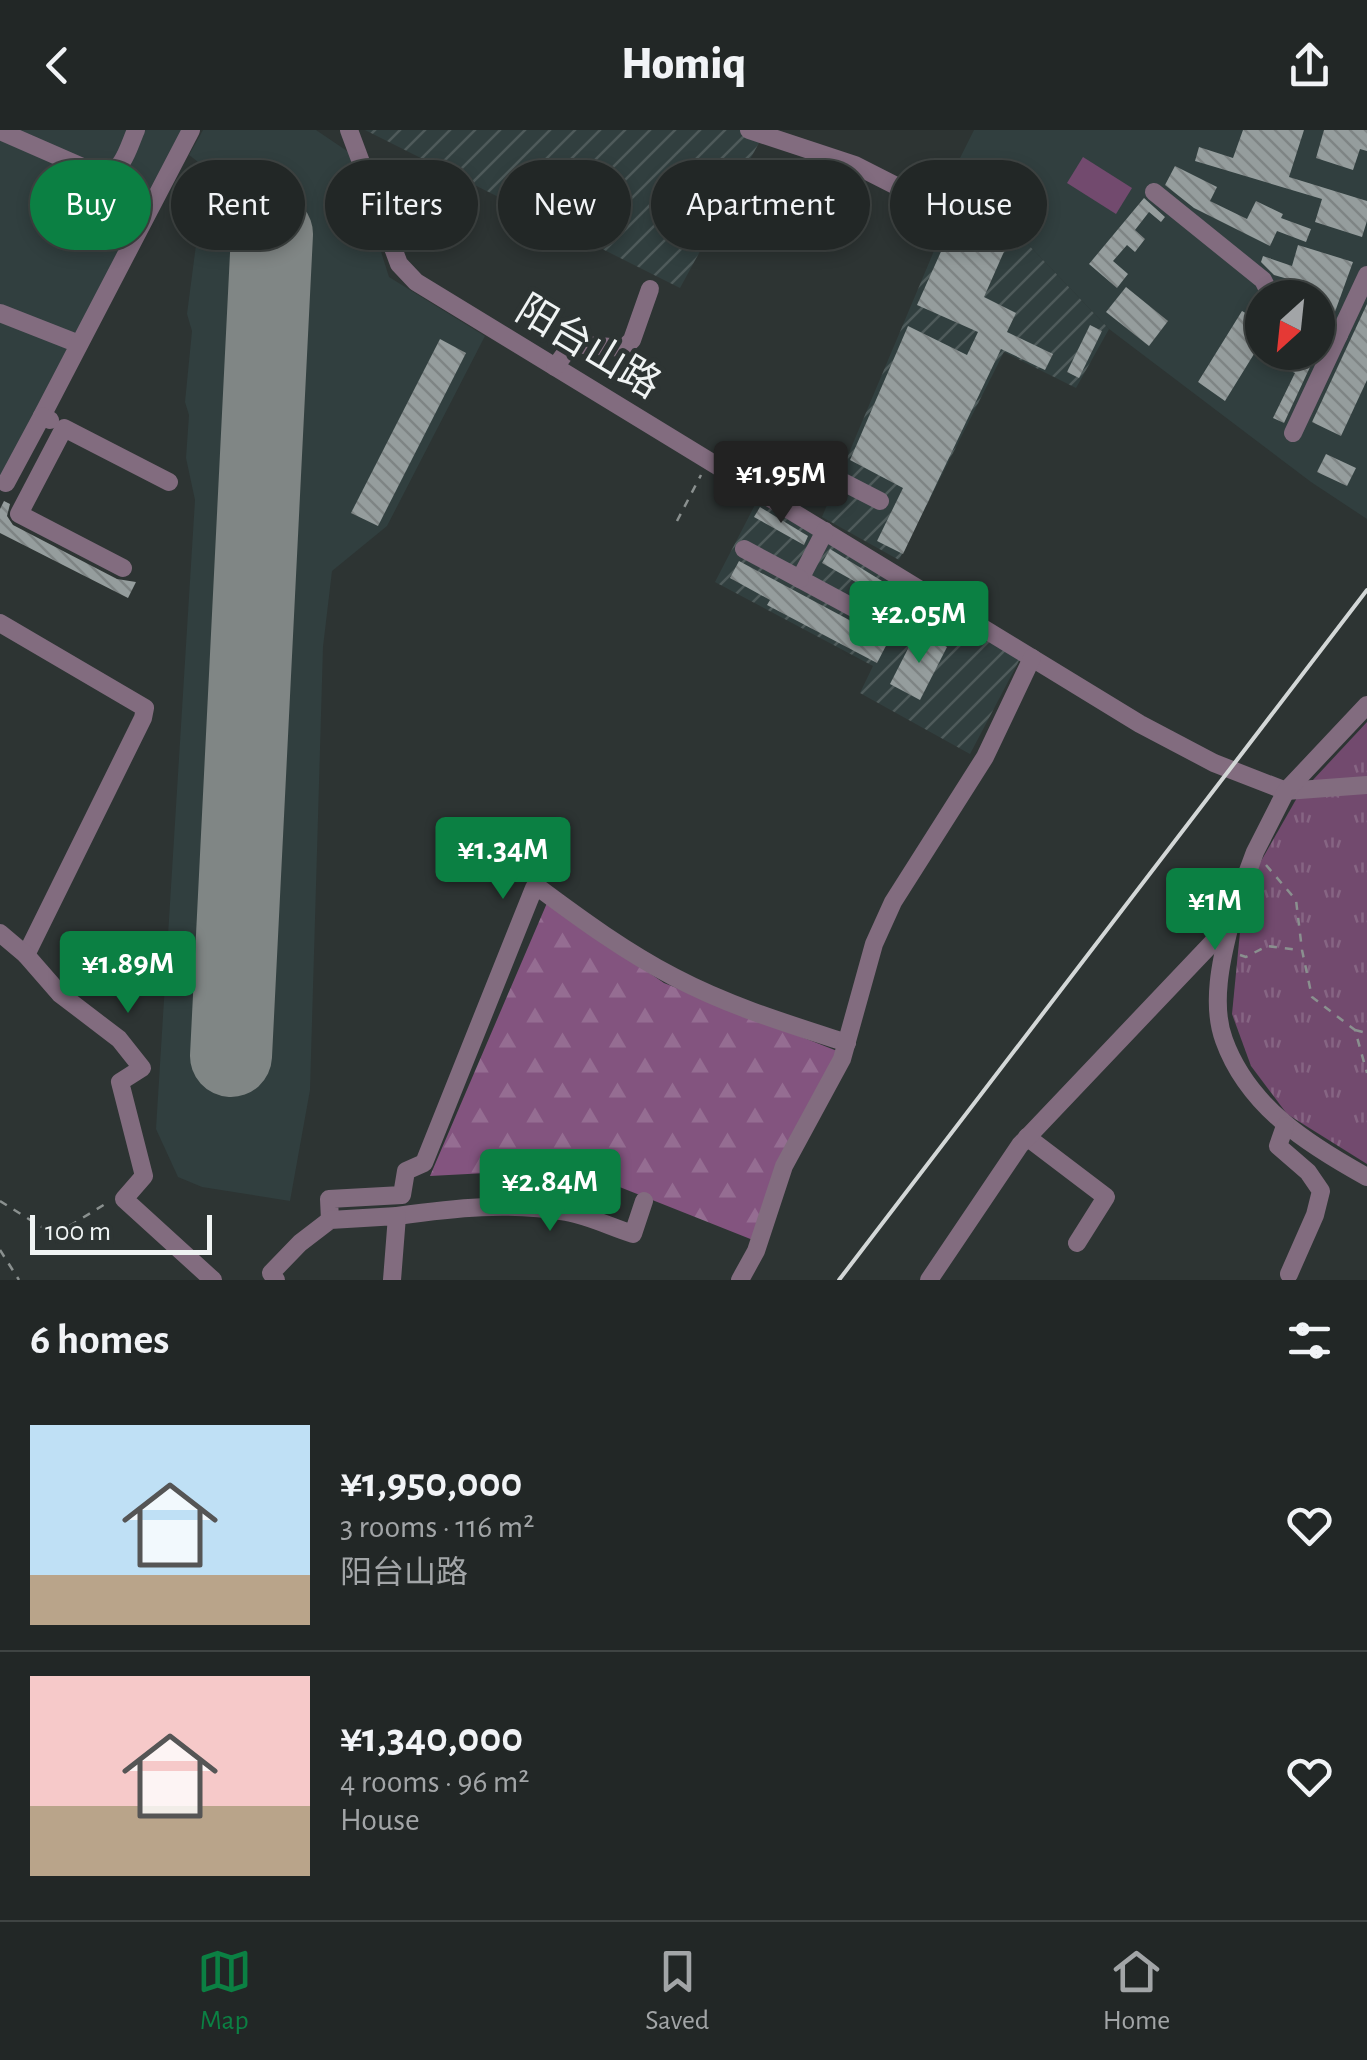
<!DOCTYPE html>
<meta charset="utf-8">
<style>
:root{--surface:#222726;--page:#2e3332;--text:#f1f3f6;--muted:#a2a5a7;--line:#3f4443;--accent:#0b8043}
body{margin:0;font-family:"Alegreya Sans","Noto Sans SC",sans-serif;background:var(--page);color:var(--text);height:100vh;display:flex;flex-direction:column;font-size:38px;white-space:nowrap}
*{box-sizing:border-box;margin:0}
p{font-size:32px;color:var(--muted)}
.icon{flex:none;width:55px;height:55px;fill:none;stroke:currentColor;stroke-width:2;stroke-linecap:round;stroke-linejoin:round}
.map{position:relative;height:1150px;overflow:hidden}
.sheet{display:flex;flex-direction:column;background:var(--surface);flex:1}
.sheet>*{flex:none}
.hud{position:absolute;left:30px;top:30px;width:1308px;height:90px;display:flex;gap:20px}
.needle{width:65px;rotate:207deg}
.fabs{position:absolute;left:1245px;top:150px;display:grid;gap:20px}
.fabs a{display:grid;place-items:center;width:90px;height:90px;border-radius:50%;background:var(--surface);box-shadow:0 5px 15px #0003,0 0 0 2px var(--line);font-size:50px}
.scale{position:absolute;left:30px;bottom:25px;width:182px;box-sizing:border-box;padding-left:10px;border:5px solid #eff3f3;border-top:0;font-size:28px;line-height:35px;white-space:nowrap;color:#eff3f3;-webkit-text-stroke:8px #2d3433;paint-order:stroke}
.price{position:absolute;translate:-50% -85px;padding:0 22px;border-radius:10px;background:var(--accent);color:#fff;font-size:32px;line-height:65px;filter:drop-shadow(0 2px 5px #0008)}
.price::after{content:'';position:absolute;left:50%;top:60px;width:30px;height:22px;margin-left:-15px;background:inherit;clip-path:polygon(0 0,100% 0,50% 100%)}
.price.on{background:#222;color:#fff}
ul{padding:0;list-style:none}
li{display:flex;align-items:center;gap:30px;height:250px;padding:0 30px}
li+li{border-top:2px solid var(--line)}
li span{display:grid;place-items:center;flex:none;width:280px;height:200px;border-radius:0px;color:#555}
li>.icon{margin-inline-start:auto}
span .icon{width:120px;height:120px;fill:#fffc;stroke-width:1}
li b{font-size:42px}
h2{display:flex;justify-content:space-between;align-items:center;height:120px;padding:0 30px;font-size:42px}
.tag{padding:0 35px;border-radius:45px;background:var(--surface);box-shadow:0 5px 15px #0003,0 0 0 2px var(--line);font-size:35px;line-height:90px}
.tag.on{background:var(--accent);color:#fff}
header{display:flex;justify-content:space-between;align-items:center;height:130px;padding:0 30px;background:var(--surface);font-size:45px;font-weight:800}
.menu{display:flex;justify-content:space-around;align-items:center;height:140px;border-top:2px solid var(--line);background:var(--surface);font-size:28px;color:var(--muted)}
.menu a{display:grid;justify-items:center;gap:5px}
.menu .on{color:var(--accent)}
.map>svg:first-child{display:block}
.built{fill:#313f3f;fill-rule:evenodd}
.industrial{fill:url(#industrial-furrows)}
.grass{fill:url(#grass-tufts)}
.forest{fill:url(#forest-firs)}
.pitch{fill:#724a6e}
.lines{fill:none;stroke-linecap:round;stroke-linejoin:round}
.runway{stroke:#808685;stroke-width:82}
.building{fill:url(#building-back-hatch)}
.path{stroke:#8a908f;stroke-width:2.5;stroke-dasharray:8 8;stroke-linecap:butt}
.minor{stroke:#826c7f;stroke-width:18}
.rail{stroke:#d3d7d7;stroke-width:4}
.labels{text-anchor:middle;stroke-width:10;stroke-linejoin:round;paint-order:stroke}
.street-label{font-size:40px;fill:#eff3f3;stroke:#2d3433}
</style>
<header><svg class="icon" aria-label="back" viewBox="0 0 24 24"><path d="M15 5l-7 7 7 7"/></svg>Homiq<svg class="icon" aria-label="share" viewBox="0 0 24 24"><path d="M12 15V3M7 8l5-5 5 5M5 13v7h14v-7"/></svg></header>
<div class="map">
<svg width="1367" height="1150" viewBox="0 0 1367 1150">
<defs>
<pattern id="industrial-furrows" width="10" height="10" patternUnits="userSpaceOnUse" patternTransform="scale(2.5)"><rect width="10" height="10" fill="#313f3f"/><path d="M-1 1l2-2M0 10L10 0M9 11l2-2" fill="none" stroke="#4f5b5b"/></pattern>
<pattern id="grass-tufts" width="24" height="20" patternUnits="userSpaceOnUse" patternTransform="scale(2.5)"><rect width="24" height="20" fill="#724a6e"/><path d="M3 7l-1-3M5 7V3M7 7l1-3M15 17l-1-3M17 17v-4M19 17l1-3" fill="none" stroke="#866583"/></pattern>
<pattern id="forest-firs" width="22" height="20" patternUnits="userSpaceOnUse" patternTransform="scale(2.5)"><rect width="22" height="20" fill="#83547f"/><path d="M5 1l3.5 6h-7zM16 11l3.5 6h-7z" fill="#956d92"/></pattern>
<pattern id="building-back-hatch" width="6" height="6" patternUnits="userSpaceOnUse" patternTransform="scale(2.5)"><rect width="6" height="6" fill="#959d9d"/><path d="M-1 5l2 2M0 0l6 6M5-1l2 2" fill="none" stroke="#7e8484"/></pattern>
</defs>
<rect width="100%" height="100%" fill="#2d3433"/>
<!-- built -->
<g class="built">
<polygon points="0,0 183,0 0,351"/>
<polygon points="203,0 316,0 350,23 389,147 485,206 387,396 332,441 323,517 310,960 290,1071 202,1057 178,1047 156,999 195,370 186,328 189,285 185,272 192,201 187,184 206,38 189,25"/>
<path d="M 974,0 L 1367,0 L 1367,389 L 1311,352 L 1109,199 L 955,38 ZM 1262,168 L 1318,168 L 1318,222 L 1262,222 Z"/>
</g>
<!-- industrial -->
<g class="industrial">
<polygon points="365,0 766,0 680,158"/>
<polygon points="955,38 1109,199 1076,258 1004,222 899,430 822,387 958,64"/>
<polygon points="757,371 1021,527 970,624 860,563 873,536 715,452"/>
</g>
<!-- grass -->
<polygon class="grass" points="1367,592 1367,1034 1287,984 1251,936 1232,884 1244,761 1298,666"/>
<!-- forest -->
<polygon class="forest" points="547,773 664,853 850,926 787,1039 763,1114 602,1050 542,1040 430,1046"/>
<!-- pitch -->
<polygon class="pitch" points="1083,27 1132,58 1116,84 1067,53"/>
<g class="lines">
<!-- runway -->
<polyline class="runway" points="231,926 272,104"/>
</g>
<!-- building -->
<g class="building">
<polygon points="1243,0 1304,0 1289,47 1367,71 1367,91 1362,107 1315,92 1322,69 1195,31 1199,17 1233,28"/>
<polygon points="1324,0 1367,0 1367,21 1360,19 1353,40 1316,28"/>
<polygon points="1175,36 1217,57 1210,71 1247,89 1256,71 1283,84 1281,88 1311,99 1306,112 1277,101 1270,116 1194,78 1165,55"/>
<polygon points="966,66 993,78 985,97 1010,108 984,167 1016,183 1007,202 1053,224 1045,240 1001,219 903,424 877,411 903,358 850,330 908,196 967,225 978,202 917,175"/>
<polygon points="1144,68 1165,87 1161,92 1149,82 1135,100 1145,109 1135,122 1127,115 1113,131 1128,144 1117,158 1089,134"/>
<polygon points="1298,115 1353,132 1332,190 1318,187 1318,168 1284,168 1288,149 1274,145 1261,132 1263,126 1292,136"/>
<polygon points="1126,157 1168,191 1149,216 1106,182"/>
<polygon points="1367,174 1367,250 1341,306 1312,292"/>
<polygon points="1242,181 1256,189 1252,195 1262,202 1262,210 1255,222 1284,222 1301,230 1304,222 1317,222 1284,293 1273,288 1295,243 1254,224 1225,271 1198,252"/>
<polygon points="1090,195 1102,201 1079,248 1067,242"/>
<polygon points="440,209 466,223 378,396 351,383"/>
<polygon points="1326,324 1356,338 1347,356 1317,342"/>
<polygon points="4,371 10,374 7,386 13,395 117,449 136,452 128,468 0,403 0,379"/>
<polygon points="760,377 808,406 804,415 754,387"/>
<polygon points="830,419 908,467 902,478 822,433"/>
<polygon points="739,431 881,507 890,508 877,533 767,475 770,470 730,448"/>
<polygon points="917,501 947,517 920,570 890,554"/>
</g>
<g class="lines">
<!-- path -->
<g class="path">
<polyline points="677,391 701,345"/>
<polyline points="1266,735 1296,770 1302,820 1312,867 1355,900 1367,943"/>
<polyline points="1240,825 1246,827 1267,816 1299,820"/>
<polyline points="1355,900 1367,903"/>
<polyline points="0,1071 40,1096 58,1103 110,1071"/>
<polyline points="0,1120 19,1150"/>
</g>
<!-- minor -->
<g class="minor">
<polyline points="349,0 399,134 416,152 1140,594 1214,633 1286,661 1367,655"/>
<polyline points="749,0 855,35 916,66"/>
<path d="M 0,1 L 103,46 C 124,40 128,18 136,0"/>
<polyline points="1154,62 1263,150 1272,168"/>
<polyline points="0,183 79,214"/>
<polyline points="1318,199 1339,205"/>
<polyline points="555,237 572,214 624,218 632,210 650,159"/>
<polyline points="42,286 191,0"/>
<polyline points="1293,303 1367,145"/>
<polyline points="733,342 845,353 880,371"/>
<polyline points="6,353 42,286 50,290"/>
<polyline points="825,401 800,449 887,496"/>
<polyline points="744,419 800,449"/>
<polyline points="123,438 19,384 64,298 169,352"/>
<polyline points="0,493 145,578 143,588 26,825"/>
<path d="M 1230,795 C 1221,830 1211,875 1224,910 C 1248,977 1309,1015 1367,1047"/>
<polyline points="0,803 26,825 60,864 119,909 142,938 120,952 144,1046 124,1069 213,1150"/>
<polyline points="1285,996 1278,1016 1308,1042 1321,1061 1315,1085 1289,1144"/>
<polyline points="1027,1007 1106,1067 1077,1113"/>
<path d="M 397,1086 C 454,1078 509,1072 566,1082 C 589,1086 611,1097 633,1104 L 644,1071"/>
<path d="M 330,1090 L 329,1069 L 402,1065 L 406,1041 L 424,1033 L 534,758 L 539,758 C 582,790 626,822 674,847 C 729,876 788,894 847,913"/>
<polyline points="276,1150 271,1143 300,1113 330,1090 397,1086 392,1150"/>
<polyline points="740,1150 756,1121 784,1036 842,929 874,814 893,772 985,627 1032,528"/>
<polyline points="929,1150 1020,1015 1213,812 1235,776 1255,722 1286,661 1367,575"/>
</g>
<!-- rail -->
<polyline class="rail" points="839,1150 1367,460"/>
</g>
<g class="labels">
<!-- street labels -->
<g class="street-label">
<text transform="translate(589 216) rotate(31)" y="14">阳台山路</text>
</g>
</g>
</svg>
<div class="fabs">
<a><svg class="needle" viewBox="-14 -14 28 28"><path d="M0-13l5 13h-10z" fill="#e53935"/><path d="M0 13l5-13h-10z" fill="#a2a5a7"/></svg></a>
</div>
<div class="scale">100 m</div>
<b class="price on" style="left:781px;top:396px">¥1.95M</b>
<b class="price" style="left:919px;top:536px">¥2.05M</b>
<b class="price" style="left:503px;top:772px">¥1.34M</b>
<b class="price" style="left:1215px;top:823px">¥1M</b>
<b class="price" style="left:128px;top:886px">¥1.89M</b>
<b class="price" style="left:550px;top:1104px">¥2.84M</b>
<div class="hud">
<a class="tag on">Buy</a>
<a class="tag">Rent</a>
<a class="tag">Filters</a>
<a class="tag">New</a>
<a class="tag">Apartment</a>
<a class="tag">House</a>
</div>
</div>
<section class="sheet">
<h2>6 homes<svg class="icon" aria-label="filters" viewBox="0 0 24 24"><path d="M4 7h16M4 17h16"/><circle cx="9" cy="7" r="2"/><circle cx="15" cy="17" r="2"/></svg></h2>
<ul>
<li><span style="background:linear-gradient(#bfe0f5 75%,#b9a48a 0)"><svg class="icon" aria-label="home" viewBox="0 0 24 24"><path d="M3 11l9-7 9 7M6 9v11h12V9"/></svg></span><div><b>¥1,950,000</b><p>3 rooms · 116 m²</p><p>阳台山路</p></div><svg class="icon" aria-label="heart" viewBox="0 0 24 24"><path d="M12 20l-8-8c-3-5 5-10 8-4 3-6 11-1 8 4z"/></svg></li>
<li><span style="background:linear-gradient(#f6c9c9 65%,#b9a48a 0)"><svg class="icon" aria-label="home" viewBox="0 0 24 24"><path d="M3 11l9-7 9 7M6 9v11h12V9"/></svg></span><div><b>¥1,340,000</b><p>4 rooms · 96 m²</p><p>House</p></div><svg class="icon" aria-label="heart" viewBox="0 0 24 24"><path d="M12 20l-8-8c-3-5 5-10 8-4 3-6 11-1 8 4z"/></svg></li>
</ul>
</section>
<nav class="menu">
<a class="on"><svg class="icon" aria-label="map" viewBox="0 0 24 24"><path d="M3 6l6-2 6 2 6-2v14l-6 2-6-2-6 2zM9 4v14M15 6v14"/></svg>Map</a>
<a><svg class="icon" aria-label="saved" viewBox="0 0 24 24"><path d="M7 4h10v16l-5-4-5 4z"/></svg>Saved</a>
<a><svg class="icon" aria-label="home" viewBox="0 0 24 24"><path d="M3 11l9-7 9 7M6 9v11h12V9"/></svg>Home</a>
</nav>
